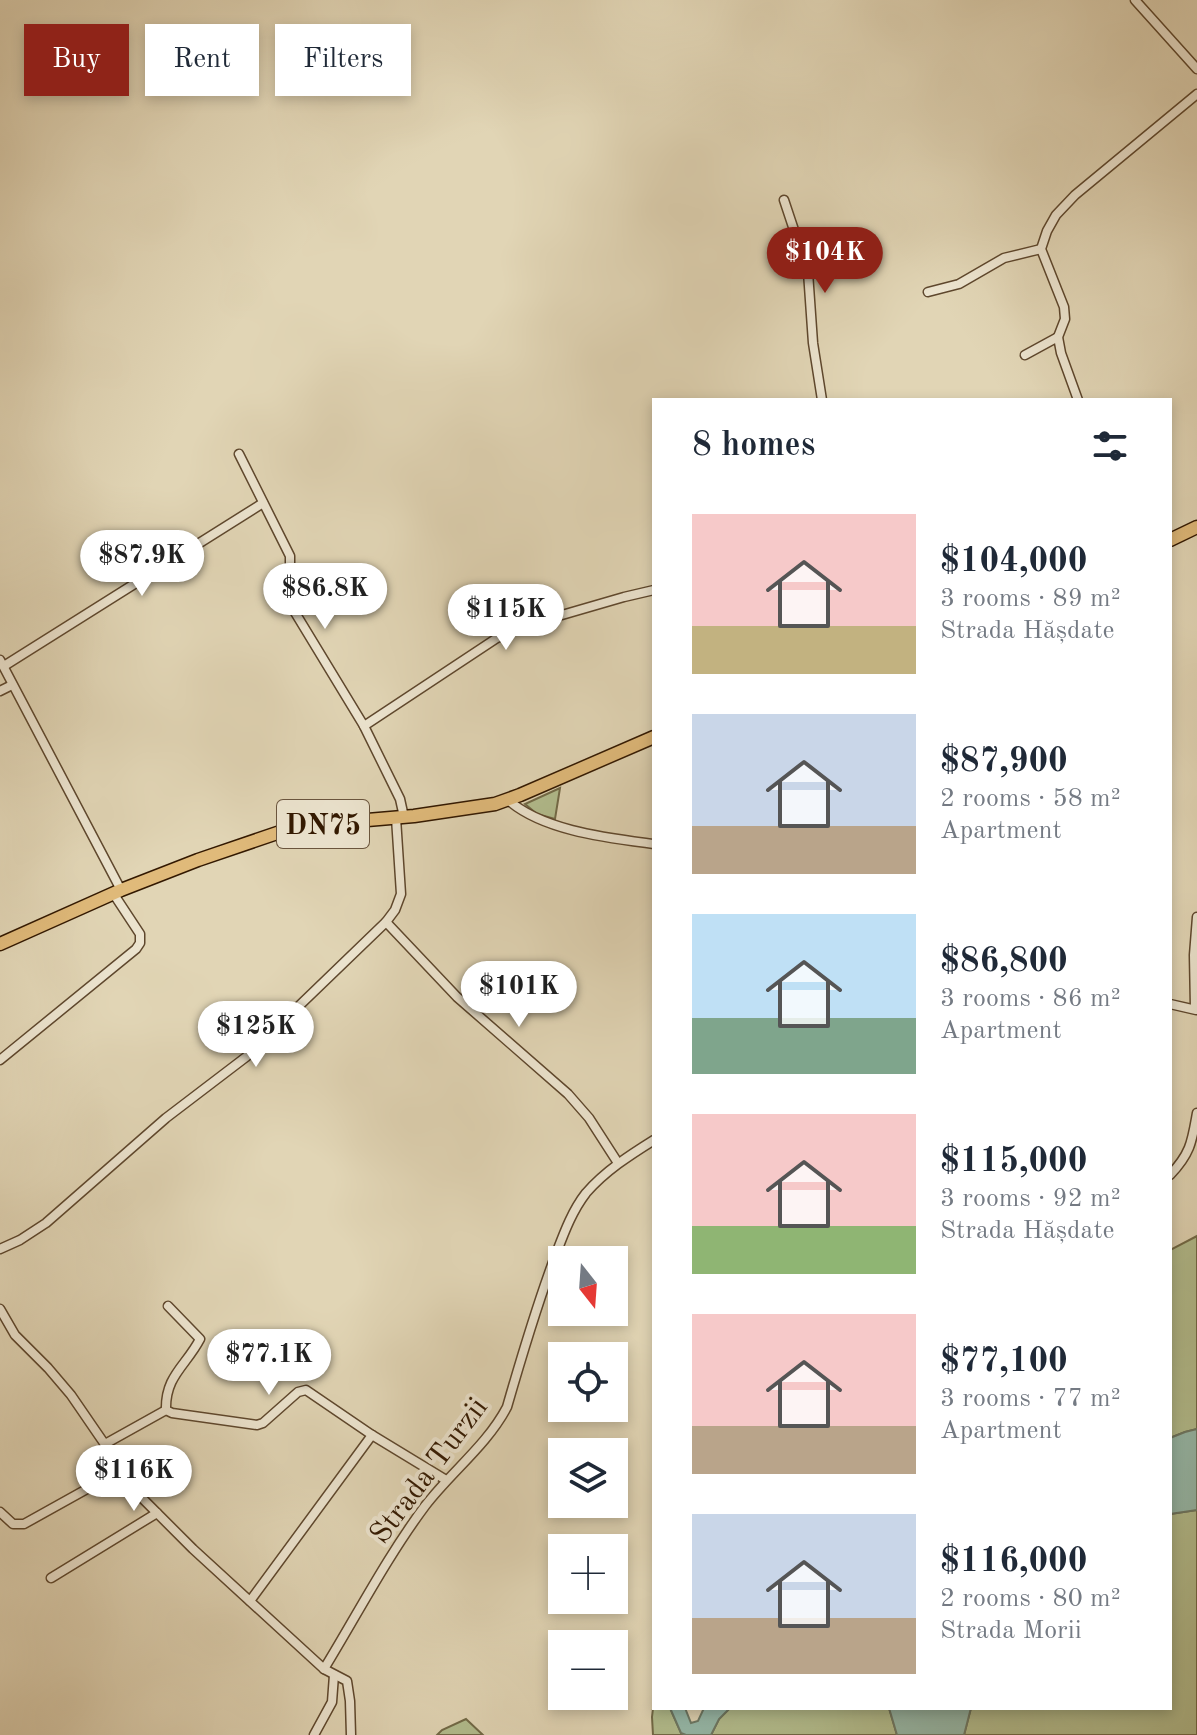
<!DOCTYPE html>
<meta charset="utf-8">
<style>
:root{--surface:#fff;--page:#f6f6f7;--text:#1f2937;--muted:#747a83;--accent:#8f2418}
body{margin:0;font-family:"Old Standard TT",serif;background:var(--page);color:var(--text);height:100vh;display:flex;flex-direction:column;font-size:30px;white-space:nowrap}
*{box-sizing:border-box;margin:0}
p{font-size:26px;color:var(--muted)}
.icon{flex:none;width:44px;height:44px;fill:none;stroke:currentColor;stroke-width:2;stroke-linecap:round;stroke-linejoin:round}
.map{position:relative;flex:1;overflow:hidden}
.sheet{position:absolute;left:652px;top:398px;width:520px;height:1312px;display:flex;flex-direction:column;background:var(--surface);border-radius:0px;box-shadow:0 4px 12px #0003}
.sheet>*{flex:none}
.hud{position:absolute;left:24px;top:24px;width:508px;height:72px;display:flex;gap:16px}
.needle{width:52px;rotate:163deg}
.tools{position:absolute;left:548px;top:1246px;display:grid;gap:16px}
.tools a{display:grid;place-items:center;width:80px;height:80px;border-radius:0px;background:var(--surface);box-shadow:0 4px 12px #0003;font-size:40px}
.price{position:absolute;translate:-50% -68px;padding:0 18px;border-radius:28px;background:#fff;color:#222;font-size:26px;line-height:52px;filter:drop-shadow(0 2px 4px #0008)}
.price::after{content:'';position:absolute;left:50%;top:48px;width:24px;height:18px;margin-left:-12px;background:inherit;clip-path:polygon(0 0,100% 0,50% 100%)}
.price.on{background:var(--accent);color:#fff}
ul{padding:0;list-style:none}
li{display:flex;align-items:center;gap:24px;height:200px;padding:0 40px}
li span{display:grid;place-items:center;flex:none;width:224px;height:160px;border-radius:0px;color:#555}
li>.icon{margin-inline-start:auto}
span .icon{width:96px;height:96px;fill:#fffc;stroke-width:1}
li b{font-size:34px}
h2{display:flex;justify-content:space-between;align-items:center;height:96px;padding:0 40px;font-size:34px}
.pill{padding:0 28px;border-radius:0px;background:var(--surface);box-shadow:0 4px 12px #0003;font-size:28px;line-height:72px}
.pill.on{background:var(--accent);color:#fff}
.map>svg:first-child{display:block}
.green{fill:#b2bd8e;stroke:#726a47;stroke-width:2}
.water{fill:#95b9aa;stroke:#6d7966;stroke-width:2}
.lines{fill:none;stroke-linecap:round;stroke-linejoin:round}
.street-casing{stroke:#5e472d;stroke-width:11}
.primary-casing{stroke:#321800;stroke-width:15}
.street{stroke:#ece4cf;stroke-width:8}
.primary{stroke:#e0ba7a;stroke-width:12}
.labels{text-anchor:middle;stroke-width:8;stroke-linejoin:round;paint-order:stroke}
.shield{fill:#ece4cf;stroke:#6a553e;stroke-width:2}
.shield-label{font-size:28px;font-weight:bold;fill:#321800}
.street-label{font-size:30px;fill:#321800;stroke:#ece4cf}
</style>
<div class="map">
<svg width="1197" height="1735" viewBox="0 0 1197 1735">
<rect width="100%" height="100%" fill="#e1d5b5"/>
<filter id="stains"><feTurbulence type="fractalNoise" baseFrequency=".0025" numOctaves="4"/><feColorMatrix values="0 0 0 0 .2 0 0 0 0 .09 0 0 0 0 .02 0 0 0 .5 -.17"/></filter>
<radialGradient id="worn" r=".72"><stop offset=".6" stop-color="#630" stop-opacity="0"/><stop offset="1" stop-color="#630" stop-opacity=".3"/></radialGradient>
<!-- green -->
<g class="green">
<polygon points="560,788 555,819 537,814 525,804"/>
<polygon points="1197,1236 1197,1429 1185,1432 1170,1438 1170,1250"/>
<polygon points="1197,1510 1197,1735 964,1735 971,1708 1170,1708 1170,1514"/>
<polygon points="654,1700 654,1708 670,1708 681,1733 686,1735 653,1735 652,1717"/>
<polygon points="730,1708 889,1708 897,1735 711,1735 719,1719"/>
<polygon points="466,1719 483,1735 437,1735 442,1730"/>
</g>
<!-- water -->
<g class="water">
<polygon points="1197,1429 1197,1510 1170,1514 1170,1438 1185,1432"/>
<polygon points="670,1708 685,1708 691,1723 698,1721 704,1708 730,1708 719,1719 711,1735 686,1735 681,1733"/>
<polygon points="889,1708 971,1708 964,1735 897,1735"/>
</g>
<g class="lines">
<!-- street casing -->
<g class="street-casing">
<g id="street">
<polyline points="1135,0 1197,69"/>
<polyline points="784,200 808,272 813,343 822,400"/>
<polyline points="928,292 959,284 1004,258 1041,249"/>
<polyline points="1025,355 1058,337"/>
<polyline points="1078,400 1061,353 1058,337 1065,319 1064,307 1041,249 1047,231 1056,215 1075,195 1197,94"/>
<polyline points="239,454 290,556 290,566 280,583 282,591 364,726 400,799 404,817"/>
<polyline points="0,660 121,890"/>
<polyline points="4,666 263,503"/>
<polyline points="0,691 12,685"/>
<polyline points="364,726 497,638 524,626 624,597 654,590"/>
<path d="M 507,799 C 542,831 609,838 654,844"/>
<polyline points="386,922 457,997 568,1094 589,1118 618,1163"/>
<polyline points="1170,1004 1196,1010"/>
<polyline points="1195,1008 1194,955 1197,917"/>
<polyline points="0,1060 136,949 140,943 140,934 113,893"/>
<path d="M 1170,1175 C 1191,1153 1192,1141 1197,1113"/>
<polyline points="0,1249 20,1240 46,1223 166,1118 246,1057 386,922 395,910 401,894 396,818"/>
<path d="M 168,1306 L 200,1339 C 186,1366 165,1376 166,1410 L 172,1413 L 257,1425 L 263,1423 L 298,1392 L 306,1390 L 372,1435 L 446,1480"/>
<polyline points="0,1309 15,1335 48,1368 71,1395 141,1497 193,1549 312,1658 324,1669 347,1681 350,1701 351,1735"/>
<polyline points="105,1444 166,1410"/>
<polyline points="0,1512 13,1524 24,1524 121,1470"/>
<polyline points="51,1578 157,1513"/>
<polyline points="250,1601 372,1435"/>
<path d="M 324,1669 C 357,1615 387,1557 425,1506 C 451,1472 487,1445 507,1407 C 522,1355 537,1304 556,1254 C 564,1233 572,1211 586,1193 C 605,1171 630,1155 654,1140"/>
<polyline points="314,1735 332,1702 334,1675"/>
</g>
</g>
<!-- primary casing -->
<g class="primary-casing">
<g id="primary">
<polyline points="1170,540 1197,527"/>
<polyline points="0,944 121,890 198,860 289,829 309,825 414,816 495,804 520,795 654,737"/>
</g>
</g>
<!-- street -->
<use href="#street" class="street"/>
<!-- primary -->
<use href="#primary" class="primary"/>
</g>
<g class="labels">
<!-- shield labels -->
<rect class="shield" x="277" y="800" width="92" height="48" rx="6"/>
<g class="shield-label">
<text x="323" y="834">DN75</text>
</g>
<!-- street labels -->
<g class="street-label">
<text transform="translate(428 1470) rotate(-53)" y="10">Strada Turzii</text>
</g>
</g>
<rect width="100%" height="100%" filter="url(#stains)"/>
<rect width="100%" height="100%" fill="url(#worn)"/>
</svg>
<div class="tools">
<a><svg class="needle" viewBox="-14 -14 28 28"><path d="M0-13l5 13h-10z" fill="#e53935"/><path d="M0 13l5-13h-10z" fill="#747a83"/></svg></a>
<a><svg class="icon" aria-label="locate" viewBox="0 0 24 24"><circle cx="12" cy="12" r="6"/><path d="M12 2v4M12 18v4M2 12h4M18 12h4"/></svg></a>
<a><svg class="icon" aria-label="layers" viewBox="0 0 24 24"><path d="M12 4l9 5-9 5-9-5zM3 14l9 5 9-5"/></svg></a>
<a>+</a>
<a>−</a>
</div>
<b class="price on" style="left:825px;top:295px">$104K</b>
<b class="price" style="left:142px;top:598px">$87.9K</b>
<b class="price" style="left:325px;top:631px">$86.8K</b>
<b class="price" style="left:506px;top:652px">$115K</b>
<b class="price" style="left:519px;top:1029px">$101K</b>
<b class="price" style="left:256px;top:1069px">$125K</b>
<b class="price" style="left:269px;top:1397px">$77.1K</b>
<b class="price" style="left:134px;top:1513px">$116K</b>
<div class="hud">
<a class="pill on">Buy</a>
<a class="pill">Rent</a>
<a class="pill">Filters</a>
</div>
<section class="sheet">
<h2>8 homes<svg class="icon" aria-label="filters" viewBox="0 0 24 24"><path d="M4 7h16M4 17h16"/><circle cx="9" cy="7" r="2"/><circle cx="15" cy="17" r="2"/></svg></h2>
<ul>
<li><span style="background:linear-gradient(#f6c9c9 70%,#c2b280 0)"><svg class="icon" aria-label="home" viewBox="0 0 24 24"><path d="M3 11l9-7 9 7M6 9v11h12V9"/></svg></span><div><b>$104,000</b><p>3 rooms · 89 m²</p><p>Strada Hășdate</p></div></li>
<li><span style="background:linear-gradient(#c9d6e8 70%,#b9a48a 0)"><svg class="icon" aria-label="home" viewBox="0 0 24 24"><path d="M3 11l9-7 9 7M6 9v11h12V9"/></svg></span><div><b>$87,900</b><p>2 rooms · 58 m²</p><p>Apartment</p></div></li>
<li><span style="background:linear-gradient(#bfe0f5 65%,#7fa58c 0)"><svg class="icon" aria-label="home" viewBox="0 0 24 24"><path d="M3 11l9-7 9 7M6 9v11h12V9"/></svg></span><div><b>$86,800</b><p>3 rooms · 86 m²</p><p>Apartment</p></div></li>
<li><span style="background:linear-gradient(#f6c9c9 70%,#8fb573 0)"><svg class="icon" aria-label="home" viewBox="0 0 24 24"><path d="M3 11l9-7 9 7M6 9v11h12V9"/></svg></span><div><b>$115,000</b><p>3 rooms · 92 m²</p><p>Strada Hășdate</p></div></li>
<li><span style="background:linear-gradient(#f6c9c9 70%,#b9a48a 0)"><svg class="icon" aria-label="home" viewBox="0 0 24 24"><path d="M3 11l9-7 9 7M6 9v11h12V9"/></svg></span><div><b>$77,100</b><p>3 rooms · 77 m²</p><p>Apartment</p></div></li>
<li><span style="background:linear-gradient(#c9d6e8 65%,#b9a48a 0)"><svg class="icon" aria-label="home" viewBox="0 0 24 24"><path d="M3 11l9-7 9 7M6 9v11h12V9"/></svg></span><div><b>$116,000</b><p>2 rooms · 80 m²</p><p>Strada Morii</p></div></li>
</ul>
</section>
</div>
